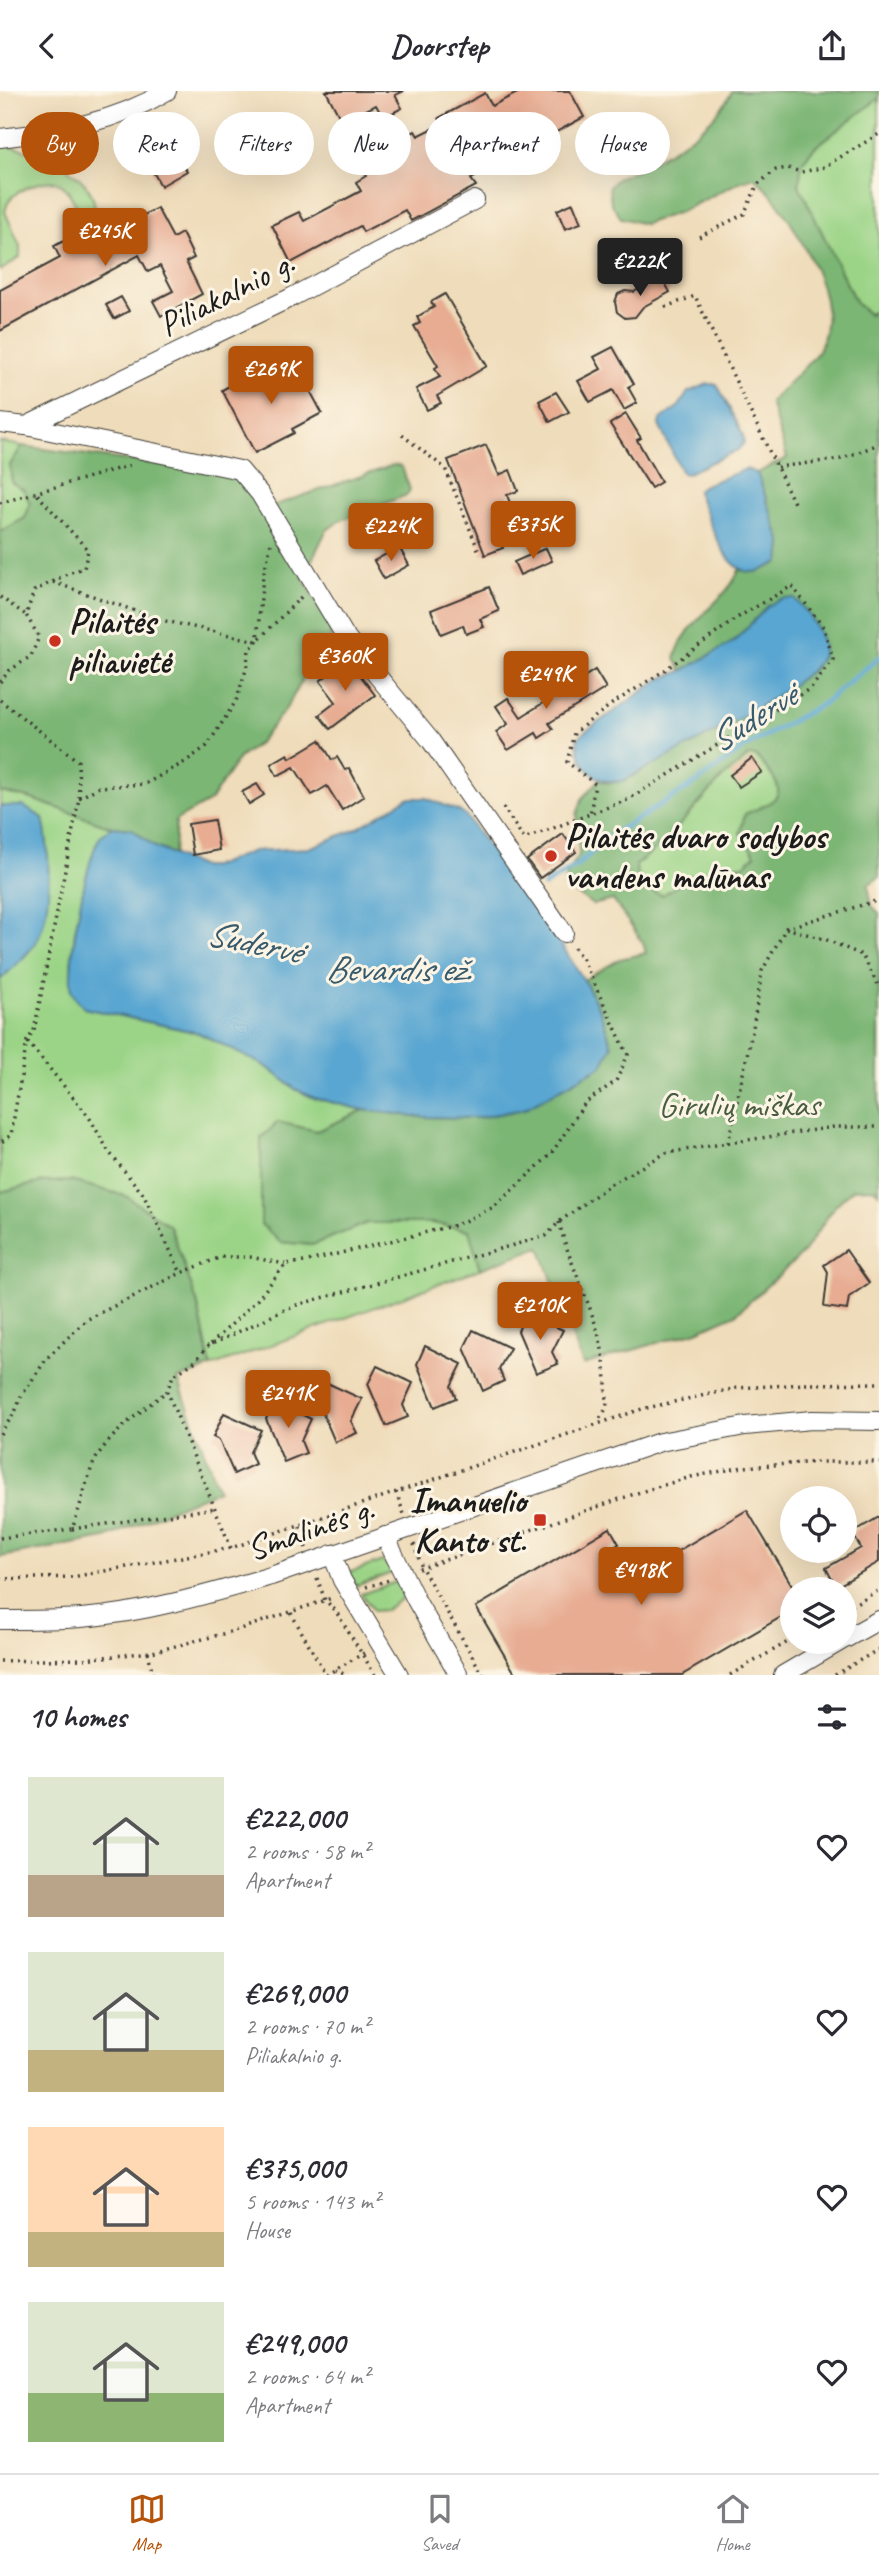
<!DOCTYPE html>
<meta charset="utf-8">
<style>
:root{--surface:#fff;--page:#f2f2f3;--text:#2b2b33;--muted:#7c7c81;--line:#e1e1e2;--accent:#b45309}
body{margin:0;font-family:Caveat,sans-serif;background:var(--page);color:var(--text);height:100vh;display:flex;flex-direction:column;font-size:26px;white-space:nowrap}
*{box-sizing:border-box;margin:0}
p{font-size:23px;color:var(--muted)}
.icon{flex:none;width:38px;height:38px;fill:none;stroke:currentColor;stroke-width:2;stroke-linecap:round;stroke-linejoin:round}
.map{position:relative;height:1584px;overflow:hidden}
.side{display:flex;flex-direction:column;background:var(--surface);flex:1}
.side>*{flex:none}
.hud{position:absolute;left:21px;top:21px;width:838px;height:63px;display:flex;gap:14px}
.controls{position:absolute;left:780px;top:1395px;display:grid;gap:14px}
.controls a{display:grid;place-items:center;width:77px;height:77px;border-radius:50%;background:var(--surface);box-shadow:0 7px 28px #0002;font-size:35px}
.price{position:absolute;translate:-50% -60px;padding:0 16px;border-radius:7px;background:var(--accent);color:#fff;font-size:23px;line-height:46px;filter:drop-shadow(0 2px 4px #0008)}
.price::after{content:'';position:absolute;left:50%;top:42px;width:21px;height:16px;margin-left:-10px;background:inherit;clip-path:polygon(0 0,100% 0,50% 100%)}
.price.active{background:#222;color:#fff}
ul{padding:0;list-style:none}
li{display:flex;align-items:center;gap:21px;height:175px;padding:0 28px}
li span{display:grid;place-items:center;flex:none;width:196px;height:140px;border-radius:0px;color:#555}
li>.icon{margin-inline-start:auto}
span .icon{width:84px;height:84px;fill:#fffc;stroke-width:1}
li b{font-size:30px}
h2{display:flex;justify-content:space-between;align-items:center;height:84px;padding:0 28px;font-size:30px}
.chip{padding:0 24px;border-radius:32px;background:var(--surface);box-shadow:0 7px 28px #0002;font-size:24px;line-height:63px}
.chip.active{background:var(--accent);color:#fff}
header{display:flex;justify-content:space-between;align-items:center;height:91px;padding:0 28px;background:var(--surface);font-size:32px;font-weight:800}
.dock{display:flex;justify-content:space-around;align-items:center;height:98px;border-top:2px solid var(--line);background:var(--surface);font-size:19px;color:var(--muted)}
.dock a{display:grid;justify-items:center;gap:4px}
.dock .active{color:var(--accent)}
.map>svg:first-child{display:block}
.green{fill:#9bd487;stroke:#5c7852;stroke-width:2}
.forest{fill:#7cb674;stroke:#4c6948;stroke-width:2;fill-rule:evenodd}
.water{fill:#58a6d1;stroke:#3a6176;stroke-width:2}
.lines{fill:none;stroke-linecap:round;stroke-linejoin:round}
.stream{stroke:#58a6d1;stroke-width:5}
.building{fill:#e7ac92}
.street-casing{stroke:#3c3934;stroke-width:20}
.path{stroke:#3c3934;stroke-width:3.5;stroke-dasharray:2 5;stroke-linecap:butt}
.street{stroke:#fff;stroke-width:18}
.poi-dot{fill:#c8321e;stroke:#fcf5e5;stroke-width:2.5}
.labels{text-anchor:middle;stroke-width:6;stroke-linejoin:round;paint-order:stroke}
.street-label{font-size:35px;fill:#1c1c1c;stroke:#fcf5e5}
.poi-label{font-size:35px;font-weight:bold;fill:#1c1c1c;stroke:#fcf5e5;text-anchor:start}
.park-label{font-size:35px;fill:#485c41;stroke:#fcf5e5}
.water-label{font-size:37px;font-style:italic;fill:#375a6d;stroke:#fcf5e5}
</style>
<header><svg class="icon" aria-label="back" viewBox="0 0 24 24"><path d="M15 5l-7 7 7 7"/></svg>Doorstep<svg class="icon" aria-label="share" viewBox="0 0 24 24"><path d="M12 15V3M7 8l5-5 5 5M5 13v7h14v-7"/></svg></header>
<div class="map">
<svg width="879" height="1584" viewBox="0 0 879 1584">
<rect width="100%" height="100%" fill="#fcf5e5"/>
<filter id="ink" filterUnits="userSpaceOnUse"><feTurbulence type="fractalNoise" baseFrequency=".0143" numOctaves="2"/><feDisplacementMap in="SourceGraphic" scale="14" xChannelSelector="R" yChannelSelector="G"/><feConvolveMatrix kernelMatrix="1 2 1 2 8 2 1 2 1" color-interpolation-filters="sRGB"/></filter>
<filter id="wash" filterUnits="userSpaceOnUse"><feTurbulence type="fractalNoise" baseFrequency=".00686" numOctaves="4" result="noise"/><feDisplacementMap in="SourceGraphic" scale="28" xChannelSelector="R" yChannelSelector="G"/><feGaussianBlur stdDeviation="1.57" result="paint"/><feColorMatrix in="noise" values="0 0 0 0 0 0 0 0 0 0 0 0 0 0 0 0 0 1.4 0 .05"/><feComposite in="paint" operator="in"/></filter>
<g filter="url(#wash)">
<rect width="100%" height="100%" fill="#efdcba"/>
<!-- green -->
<g class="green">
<polygon points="879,7 879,219 869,223 856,212 799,95 801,71 814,57"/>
<path d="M 0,54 C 33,57 91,79 95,116 L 85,123 C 72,116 73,100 60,93 C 48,85 17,98 9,110 C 7,113 6,117 5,121 L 20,155 L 20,166 L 0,180 Z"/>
<polygon points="0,351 22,355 10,374 12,391 24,399 30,412 25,427 0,441"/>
<path d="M 749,665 L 756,665 C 784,699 791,705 745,723 L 755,764 L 744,774 L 723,776 L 691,785 L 663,804 C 650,803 635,786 636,774 L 665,750 L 722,687 Z"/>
<polygon points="0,701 29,707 112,736 100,746 90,774 75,840 71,873 84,917 199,942 267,976 295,998 314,1007 364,1019 317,1040 278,1031 261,1047 261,1133 280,1151 312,1154 367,1132 432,1132 469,1139 480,1178 211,1276 197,1210 10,1099 0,1101 0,889 37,849 45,824 47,748 23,715 0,715"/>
<polygon points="383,1470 394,1481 356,1495 348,1482"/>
<polygon points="399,1490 404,1498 403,1507 385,1519 374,1520 361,1503"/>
</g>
<!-- forest -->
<g class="forest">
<path d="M 732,0 L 879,0 L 879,7 L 814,57 L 802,71 L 799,94 L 856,212 L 869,223 L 879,219 L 879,786 L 868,794 L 872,815 L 879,822 L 879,1102 L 873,1097 L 853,1098 L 835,1115 L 803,1162 L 736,1223 L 697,1240 L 583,1274 L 540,1156 L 480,1178 L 469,1139 L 432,1132 L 367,1132 L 312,1154 L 280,1151 L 261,1133 L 261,1047 L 278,1031 L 317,1040 L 364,1019 L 423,1026 L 477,1027 L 524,1018 L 600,920 L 584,889 L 620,868 L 646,862 L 643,852 L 613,809 L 593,814 L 565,795 C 566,782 571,774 579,764 L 577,724 L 582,708 L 599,689 L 608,692 L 623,690 L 750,621 L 814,578 L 823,562 L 820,547 L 769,514 L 733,551 L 682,580 L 675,568 C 683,530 727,511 739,479 L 756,481 L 782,452 L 757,382 L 787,367 L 770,311 C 781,299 811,272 818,260 C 825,248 828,230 826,217 C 823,181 782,109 754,86 L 739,91 L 680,121 L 644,133 L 621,127 L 611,112 L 609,96 C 622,81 625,85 640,77 C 674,59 715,35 732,0 ZM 748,665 L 756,665 C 784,699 791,705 745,723 L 740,742 L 755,764 L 744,774 L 723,776 L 691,785 L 663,804 C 650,803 635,787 636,774 L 665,750 L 722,687 Z"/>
<polygon points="22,355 227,383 240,391 263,418 394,374 402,376 410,399 407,404 339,430 326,440 303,487 328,531 331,542 328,560 304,586 287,616 259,652 239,667 210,710 176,729 174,763 155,756 132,738 112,736 29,707 0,701 0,441 25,427 30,413 24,399 12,392 10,374"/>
<polygon points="71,1090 126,1105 170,1135 197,1211 211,1276 178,1288 218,1399 105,1447 0,1466 0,1101 42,1091"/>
</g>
<!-- water -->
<g class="water">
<polygon points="708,293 717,293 743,344 744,352 738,359 686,383 682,382 659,334 660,329 679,315 688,301"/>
<path d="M 746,378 L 757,382 L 782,452 L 780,471 C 772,474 762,481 754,481 C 723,483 708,424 697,401 L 702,395 Z"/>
<path d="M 783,507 L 794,507 C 806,518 827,547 822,564 C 813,596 658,670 623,690 C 595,694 579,676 577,649 L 583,642 L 660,588 L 682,580 L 733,551 L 769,514 Z"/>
<path d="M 408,707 L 426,707 L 459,720 L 466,725 L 513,790 L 519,792 L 529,804 L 584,889 L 600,920 L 612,955 L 602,975 L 524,1018 L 477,1027 L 423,1026 L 364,1019 L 314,1007 L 295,998 L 267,976 L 199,942 L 84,917 C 80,912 74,907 72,900 C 66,876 86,767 100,746 C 102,743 108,739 112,736 L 132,738 L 155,756 L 202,776 L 212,776 L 253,760 L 309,757 L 356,738 Z"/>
<path d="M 0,715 L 23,715 L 43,727 C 50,759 53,819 37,849 C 29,864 12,877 0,889 Z"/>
</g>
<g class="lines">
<!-- stream -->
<polyline class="stream" points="544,795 576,775 613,743 696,692 747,655 824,612 879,566"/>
</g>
<g id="blocks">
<!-- building -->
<g class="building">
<polygon points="326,0 404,0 395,4 402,17 383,27 376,14 342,31"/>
<polygon points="521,0 570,0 584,26 551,44 545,34 521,53 496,66 499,73 471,88 476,95 411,130 405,119 363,141 360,135 291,172 272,134 299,121 304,130 361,100 356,91 366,85 358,71 415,40 418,45 442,33 439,27 485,2 492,15"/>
<polygon points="171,53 187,80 161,95 146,68"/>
<polygon points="573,112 581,132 565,138 557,119"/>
<polygon points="157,117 173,147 182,142 194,167 186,171 202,203 161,225 153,210 173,200 160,175 148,181 139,164 0,240 0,199 60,167 54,155 83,140 90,153"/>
<polygon points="661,185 670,201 643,216 635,226 625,227 617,221 615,211 618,203 625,200 634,201"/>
<polygon points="445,203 487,275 437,305 441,312 427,319 416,298 440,286 435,277 438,275 414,235 420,232 417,226 434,216 431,211"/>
<polygon points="121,206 129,220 114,228 106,214"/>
<polygon points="613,256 634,293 628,296 637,312 624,319 613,299 590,311 578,290 601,278 594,266"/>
<polygon points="268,274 276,289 298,277 322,322 292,338 294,342 255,362 222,299"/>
<polygon points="556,301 569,321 550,331 539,310"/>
<polygon points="626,323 641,347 637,349 661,391 651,397 610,333"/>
<polygon points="486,354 499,384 510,379 518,400 507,404 520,438 499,446 503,457 485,464 448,369"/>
<polygon points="399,456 409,474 384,488 374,470"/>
<polygon points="546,457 552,470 520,484 514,471"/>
<polygon points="489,496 499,520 480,528 484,536 466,543 463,534 441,543 431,519"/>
<polygon points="348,568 375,604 330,638 319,624 336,611 320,590"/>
<polygon points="595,579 606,597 549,632 553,638 539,647 536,642 508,659 496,641 508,633 496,615 508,607 521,626"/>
<polygon points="320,649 332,669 337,666 345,679 349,677 364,705 342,719 327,695 312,704 294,676 277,685 271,673 288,663 290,667"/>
<polygon points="752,667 762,681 739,696 730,684"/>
<polygon points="257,693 264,704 249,713 242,701"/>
<polygon points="214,729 219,759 193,764 188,733"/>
<polygon points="563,743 576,761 540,787 527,769"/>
<polygon points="846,1159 869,1192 849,1206 847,1219 824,1216 828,1181 824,1174"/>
<polygon points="526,1222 563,1239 552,1261 558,1273 536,1282 518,1240"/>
<polygon points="473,1239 510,1257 499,1278 504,1290 483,1300 464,1257"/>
<polygon points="425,1255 462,1273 451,1295 456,1307 435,1316 417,1273"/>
<polygon points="377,1275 413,1292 403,1314 408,1326 386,1335 368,1293"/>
<polygon points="325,1291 362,1308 351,1330 357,1342 335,1351 317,1309"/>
<polygon points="275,1310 311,1328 301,1350 306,1362 284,1371 266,1328"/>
<polygon points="224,1322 261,1339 250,1361 255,1373 234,1383 219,1349 213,1346"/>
<polygon points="747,1419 793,1496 793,1519 682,1584 516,1584 476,1516 610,1437 619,1453 609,1459 627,1490"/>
<polygon points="879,1426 879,1471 836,1496 826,1477 861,1457 852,1442"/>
</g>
</g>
</g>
<g filter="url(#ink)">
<use href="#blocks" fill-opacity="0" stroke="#3c3934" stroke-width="2"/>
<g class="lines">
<!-- street casing -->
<g class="street-casing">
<g id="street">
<path d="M 0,47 C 60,40 114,32 167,0"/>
<polyline points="0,332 26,335 290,207 475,109"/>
<polyline points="26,335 240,379 260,403 347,548 431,650 564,842"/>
<polyline points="385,1445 416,1509 459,1584"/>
<polyline points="332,1463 342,1489 399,1584"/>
<path d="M 0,1529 C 27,1529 54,1529 81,1527 C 145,1522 209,1503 271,1485 L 660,1351 L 745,1335 L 812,1329 L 879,1330"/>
<polyline points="845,1548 879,1529"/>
<polyline points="783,1584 841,1550"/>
</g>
</g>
<!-- path -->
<g class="path">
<polyline points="699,146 744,123 758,93 776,79 788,77 801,81 822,77 879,43"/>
<polyline points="665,216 695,205 794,412"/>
<polyline points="402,344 445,377 480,463"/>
<polyline points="777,376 841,368 879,353"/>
<polyline points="0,412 131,374"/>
<polyline points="53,491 161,529 257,550 303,504"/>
<polyline points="0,506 26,524"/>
<polyline points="0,591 9,580 31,565 39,546 26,524 34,500 71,481 84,477 88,459 36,402"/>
<polyline points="0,609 78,670 79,707 34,940 27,950 11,1044 0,1052"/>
<polyline points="79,707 99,696 145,693 185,671 207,655 236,610 246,579 249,559 257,550 263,485 271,453"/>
<polyline points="503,716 524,748 627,709 811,597 833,569 824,537 792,495 740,525 662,581 612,613 574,642 567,671 595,693 590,724"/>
<polyline points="786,837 827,849 862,864 879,896"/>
<polyline points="28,951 89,1026 109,1061 143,1103 181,1182"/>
<polyline points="728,1052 834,1036 879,1036"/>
<path d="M 559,1131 C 573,1188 606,1234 606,1296 C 606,1303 608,1311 606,1317 C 604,1322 600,1327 598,1331"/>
<polyline points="211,1253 257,1209 286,1173 304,1171 456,1134 494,1116 551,1063 585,1012 616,990 628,964 583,869 573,855"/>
<polyline points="0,1343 15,1321 22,1304 47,1267 86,1229 181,1182 221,1166 250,1166 285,1173"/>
<polyline points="396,1401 404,1423"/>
<polyline points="300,1435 306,1457"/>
<polyline points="72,1438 215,1417"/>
<path d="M 0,1447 L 72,1438 C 80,1418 84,1397 92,1376 C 103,1347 143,1319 167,1300"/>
<polyline points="414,1453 422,1477 483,1584"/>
<polyline points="231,1457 167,1300 173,1285 194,1271 208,1255 293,1215 546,1145 559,1131 611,1093 666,1062 728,1052 753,937 762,880 786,837 879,809"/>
<polyline points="419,1478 640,1401 691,1386 743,1376 820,1371 879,1371"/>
<polyline points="317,1487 325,1509 335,1519 375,1584"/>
<polyline points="0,1488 72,1486 231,1457 642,1318 737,1297 806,1293 879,1292"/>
<polyline points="366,1496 389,1489"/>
<polyline points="845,1518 879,1499"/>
<polyline points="291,1522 326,1584"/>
<polyline points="148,1561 153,1584"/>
<polyline points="0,1570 84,1568 152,1561 234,1540 332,1507"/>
<polyline points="335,1579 346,1584"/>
<polyline points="326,1584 364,1562"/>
<polyline points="730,1584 793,1548"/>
<polyline points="835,1584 879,1558"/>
</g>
<!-- street -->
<use href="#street" class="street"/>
</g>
</g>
<!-- markers -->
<g class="poi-dot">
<circle cx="55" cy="550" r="7"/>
<circle cx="551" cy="765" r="7"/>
<rect x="533" y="1422" width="14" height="14" rx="3.5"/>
</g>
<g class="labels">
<!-- street labels -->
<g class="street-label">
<text transform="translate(226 202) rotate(-27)" y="12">Piliakalnio g.</text>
<text transform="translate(310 1437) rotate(-19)" y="12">Smalinės g.</text>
</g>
<!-- poi labels -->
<g class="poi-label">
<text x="69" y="542">Pilaitės<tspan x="69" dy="40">piliavietė</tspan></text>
<text x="565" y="757">Pilaitės dvaro sodybos<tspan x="565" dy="40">vandens malūnas</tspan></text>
<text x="526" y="1421" text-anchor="end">Imanuelio<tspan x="526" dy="40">Kanto st.</tspan></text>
</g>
<!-- park labels -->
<g class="park-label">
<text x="739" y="1025">Girulių miškas</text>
</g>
<!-- water labels -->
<g class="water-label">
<text transform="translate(752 626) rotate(-32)" y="13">Sudervė</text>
<text transform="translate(254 850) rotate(12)" y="13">Sudervė</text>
<text x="398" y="890">Bevardis ež.</text>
</g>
</g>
</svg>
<div class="controls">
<a><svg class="icon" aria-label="locate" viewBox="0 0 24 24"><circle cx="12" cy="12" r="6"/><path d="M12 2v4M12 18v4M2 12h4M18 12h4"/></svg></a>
<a><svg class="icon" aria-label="layers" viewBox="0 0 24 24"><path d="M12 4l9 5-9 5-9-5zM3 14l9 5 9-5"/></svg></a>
</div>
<b class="price" style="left:105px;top:177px">€245K</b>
<b class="price active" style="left:640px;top:207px">€222K</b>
<b class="price" style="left:271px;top:315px">€269K</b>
<b class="price" style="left:533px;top:470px">€375K</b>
<b class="price" style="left:391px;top:472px">€224K</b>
<b class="price" style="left:345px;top:602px">€360K</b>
<b class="price" style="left:546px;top:620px">€249K</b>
<b class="price" style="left:540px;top:1251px">€210K</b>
<b class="price" style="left:288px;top:1339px">€241K</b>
<b class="price" style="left:641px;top:1516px">€418K</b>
<div class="hud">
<a class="chip active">Buy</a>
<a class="chip">Rent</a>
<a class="chip">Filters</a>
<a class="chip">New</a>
<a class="chip">Apartment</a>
<a class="chip">House</a>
</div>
</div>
<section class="side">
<h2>10 homes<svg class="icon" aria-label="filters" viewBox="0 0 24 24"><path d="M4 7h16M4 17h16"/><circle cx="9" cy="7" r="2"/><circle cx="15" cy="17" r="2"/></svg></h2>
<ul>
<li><span style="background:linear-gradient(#dfe7d0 70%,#b9a48a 0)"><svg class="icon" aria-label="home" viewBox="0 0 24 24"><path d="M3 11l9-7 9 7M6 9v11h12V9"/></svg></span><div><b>€222,000</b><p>2 rooms · 58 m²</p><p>Apartment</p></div><svg class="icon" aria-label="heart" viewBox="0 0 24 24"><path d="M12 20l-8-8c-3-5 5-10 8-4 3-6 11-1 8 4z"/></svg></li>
<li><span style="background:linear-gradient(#dfe7d0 70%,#c2b280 0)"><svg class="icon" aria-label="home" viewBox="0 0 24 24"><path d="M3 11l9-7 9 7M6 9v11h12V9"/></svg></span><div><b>€269,000</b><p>2 rooms · 70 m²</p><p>Piliakalnio g.</p></div><svg class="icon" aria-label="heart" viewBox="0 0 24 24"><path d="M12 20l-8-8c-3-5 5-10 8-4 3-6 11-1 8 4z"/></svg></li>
<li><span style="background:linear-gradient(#ffd9b3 75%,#c2b280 0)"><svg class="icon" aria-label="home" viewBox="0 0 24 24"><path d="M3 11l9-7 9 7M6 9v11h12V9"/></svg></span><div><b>€375,000</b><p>5 rooms · 143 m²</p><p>House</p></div><svg class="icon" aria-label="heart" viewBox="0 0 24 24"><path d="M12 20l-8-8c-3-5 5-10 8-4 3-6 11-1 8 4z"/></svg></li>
<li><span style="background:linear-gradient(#dfe7d0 65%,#8fb573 0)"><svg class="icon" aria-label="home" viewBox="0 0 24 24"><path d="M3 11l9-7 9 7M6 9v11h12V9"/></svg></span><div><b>€249,000</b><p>2 rooms · 64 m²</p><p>Apartment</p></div><svg class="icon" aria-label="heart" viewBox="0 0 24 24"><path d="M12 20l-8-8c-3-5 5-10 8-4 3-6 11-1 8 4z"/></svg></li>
</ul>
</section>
<nav class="dock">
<a class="active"><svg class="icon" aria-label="map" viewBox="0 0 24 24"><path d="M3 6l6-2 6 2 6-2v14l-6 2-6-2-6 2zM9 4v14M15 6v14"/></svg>Map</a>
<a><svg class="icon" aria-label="saved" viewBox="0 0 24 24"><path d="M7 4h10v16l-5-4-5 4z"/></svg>Saved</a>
<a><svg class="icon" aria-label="home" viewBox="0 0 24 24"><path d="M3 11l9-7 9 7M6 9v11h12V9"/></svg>Home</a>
</nav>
